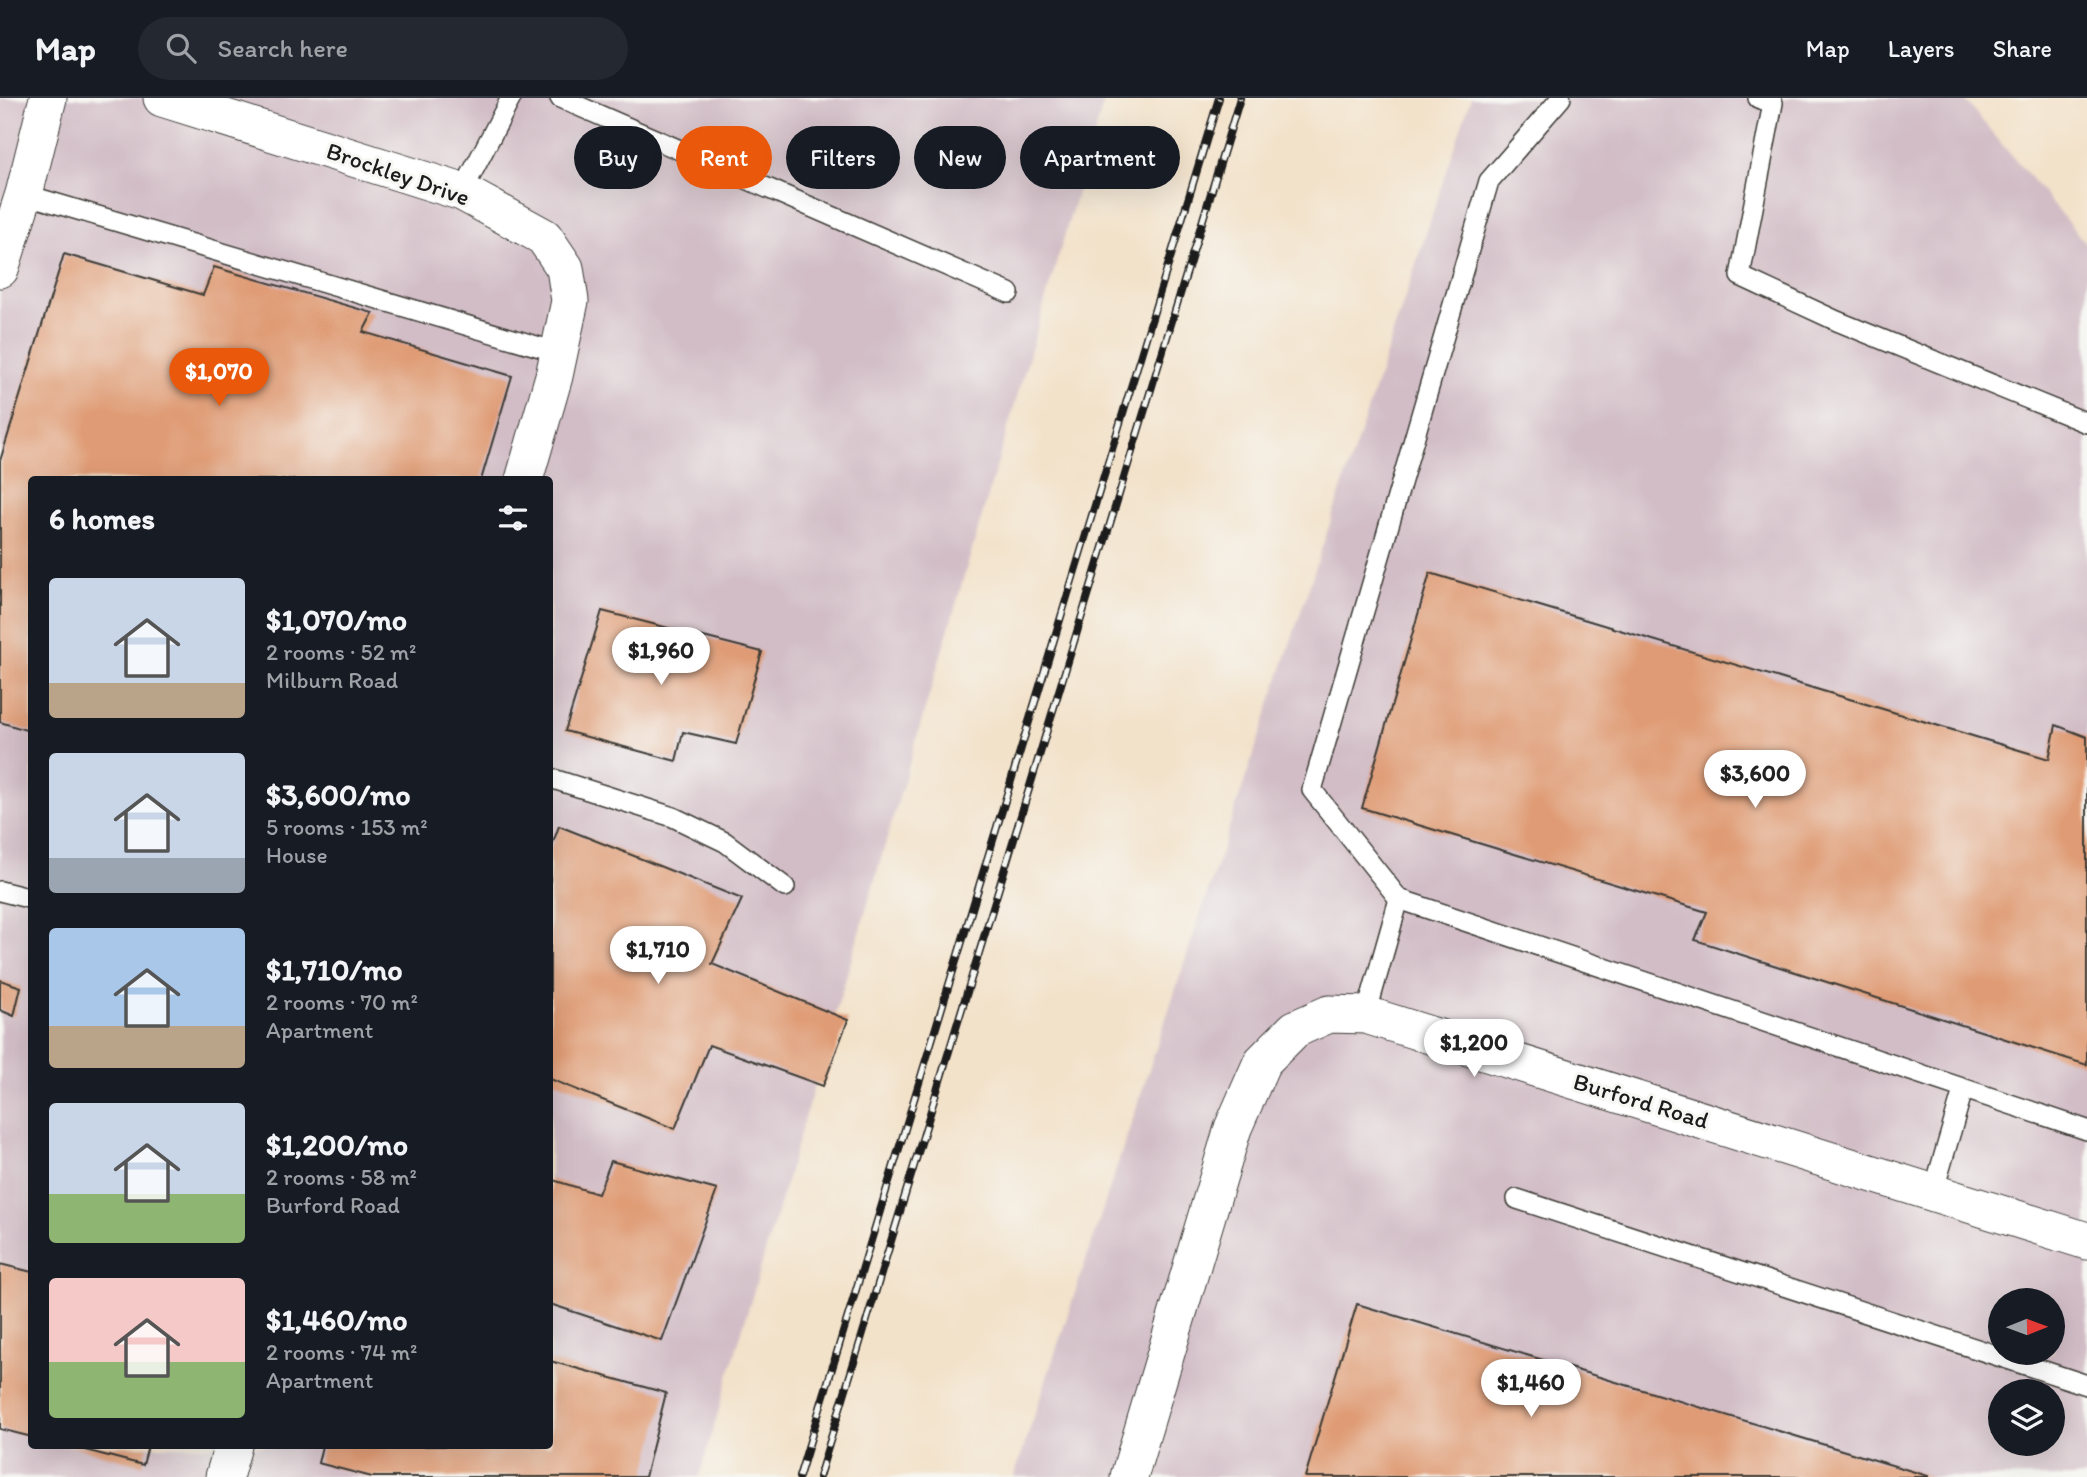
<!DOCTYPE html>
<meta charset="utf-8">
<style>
:root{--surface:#171b24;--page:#242831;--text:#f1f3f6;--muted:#9ea1a6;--line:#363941;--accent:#ea580c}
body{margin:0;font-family:Itim,sans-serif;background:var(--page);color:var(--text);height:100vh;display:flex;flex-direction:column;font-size:26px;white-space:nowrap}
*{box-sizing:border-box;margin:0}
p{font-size:23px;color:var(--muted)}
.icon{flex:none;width:38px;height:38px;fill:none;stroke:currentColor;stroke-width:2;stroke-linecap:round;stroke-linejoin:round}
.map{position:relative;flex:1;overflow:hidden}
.sheet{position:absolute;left:28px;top:378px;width:525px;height:973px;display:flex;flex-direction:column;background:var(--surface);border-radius:7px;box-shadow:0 7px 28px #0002}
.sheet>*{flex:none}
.top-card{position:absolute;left:574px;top:28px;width:665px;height:63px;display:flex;gap:14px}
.needle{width:46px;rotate:89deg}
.buttons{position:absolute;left:1988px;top:1190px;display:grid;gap:14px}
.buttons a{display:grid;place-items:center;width:77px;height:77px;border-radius:50%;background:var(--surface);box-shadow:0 7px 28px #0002;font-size:35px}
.price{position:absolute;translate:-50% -60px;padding:0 16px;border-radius:24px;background:#fff;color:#222;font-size:23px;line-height:46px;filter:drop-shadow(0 2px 4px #0008)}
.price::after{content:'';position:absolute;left:50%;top:42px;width:21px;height:16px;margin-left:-10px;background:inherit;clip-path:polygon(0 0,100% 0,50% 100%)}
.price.current{background:var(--accent);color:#fff}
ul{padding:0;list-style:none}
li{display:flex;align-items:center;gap:21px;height:175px;padding:0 21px}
li span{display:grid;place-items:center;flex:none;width:196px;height:140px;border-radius:7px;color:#555}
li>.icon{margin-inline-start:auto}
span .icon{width:84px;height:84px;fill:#fffc;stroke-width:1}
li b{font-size:30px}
h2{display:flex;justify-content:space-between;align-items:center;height:84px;padding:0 21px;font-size:30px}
.chip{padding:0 24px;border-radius:32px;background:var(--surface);box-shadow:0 7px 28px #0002;font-size:24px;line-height:63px}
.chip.current{background:var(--accent);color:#fff}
header{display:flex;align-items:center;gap:42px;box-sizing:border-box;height:98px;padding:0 35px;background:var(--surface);border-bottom:2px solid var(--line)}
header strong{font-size:33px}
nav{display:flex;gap:38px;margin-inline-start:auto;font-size:24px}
.search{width:490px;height:63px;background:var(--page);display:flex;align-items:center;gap:18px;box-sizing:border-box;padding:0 24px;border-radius:38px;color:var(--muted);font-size:26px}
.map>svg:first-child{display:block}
.industrial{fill:#d2bdc6;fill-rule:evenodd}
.building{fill:#df9b74}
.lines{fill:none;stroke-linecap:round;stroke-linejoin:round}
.lane-casing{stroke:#3c3a36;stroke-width:22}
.street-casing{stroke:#3c3a36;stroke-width:39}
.lane{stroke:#fff;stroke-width:19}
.street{stroke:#fff;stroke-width:37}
.rail-casing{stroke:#1c1c1c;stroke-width:8}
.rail{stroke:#f6f6f2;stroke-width:5;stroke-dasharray:16;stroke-linecap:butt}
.labels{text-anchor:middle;stroke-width:6;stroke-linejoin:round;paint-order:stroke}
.street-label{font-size:24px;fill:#1c1c1c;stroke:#f6f6f2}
</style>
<header>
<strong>Map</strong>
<div class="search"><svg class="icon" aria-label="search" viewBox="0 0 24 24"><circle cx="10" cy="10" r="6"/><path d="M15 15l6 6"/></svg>Search here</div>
<nav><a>Map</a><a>Layers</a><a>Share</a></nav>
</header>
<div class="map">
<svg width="2087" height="1379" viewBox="0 0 2087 1379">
<rect width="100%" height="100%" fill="#f6f6f2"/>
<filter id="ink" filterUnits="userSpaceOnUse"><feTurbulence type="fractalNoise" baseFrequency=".0143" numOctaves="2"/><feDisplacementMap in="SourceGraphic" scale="14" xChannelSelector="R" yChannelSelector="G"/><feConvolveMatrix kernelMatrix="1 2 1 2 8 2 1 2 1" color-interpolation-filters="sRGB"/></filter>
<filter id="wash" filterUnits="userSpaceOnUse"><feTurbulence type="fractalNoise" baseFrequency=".00686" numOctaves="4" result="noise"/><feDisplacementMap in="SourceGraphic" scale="28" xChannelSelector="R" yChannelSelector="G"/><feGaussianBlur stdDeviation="1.57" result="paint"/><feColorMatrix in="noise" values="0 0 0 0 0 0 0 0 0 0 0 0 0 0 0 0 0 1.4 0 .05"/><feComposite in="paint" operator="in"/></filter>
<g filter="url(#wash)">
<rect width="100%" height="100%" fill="#f3e2ca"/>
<!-- industrial -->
<g class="industrial">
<path d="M 0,0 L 1105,0 L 699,1379 L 0,1379 ZM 32,382 L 550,382 L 550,1348 L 32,1348 Z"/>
<path d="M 1471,0 L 1963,0 L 2087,147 L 2087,1379 L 1014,1379 ZM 2000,1202 L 2053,1202 L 2053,1255 L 2000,1255 ZM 2000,1293 L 2053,1293 L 2053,1346 L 2000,1346 Z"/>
</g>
<g id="blocks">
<!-- building -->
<g class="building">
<polygon points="64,156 203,197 214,169 373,215 363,234 512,278 481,382 32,382 32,634 0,624 0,363"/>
<polygon points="1430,475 2049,661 2056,627 2087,639 2087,967 1695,842 1707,814 1362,710"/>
<polygon points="602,513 762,554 736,646 683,634 676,663 565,633"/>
<polygon points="559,728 742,801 712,866 848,922 823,988 709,947 675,1031 550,981 550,753"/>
<polygon points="0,882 21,889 14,918 0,912"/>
<polygon points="611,1063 717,1092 662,1243 550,1206 550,1081 598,1096"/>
<polygon points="0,1166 32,1174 32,1339 0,1331"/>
<polygon points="1357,1206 1928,1378 1928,1379 1305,1379"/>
<polygon points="550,1263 666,1295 645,1379 372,1379 318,1365 322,1348 550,1348"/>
<polygon points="70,1348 148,1348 143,1367"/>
</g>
</g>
</g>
<g filter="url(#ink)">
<use href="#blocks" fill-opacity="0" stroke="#3c3a36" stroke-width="2"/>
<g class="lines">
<!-- lane casing -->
<g class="lane-casing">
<g id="lane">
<polyline points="560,0 1009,195"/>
<polyline points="1561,0 1489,83 1312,692 1399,801 2087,1032"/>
<polyline points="1758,0 1773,5 1740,178 1837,223 2087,325"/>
<polyline points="462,94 511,0"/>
<polyline points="24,96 560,255"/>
<polyline points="550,680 673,719 725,744 785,789"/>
<polyline points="0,793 32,801"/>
<polyline points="1366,917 1399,801"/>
<polyline points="1933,1095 1963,992"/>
<polyline points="1517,1101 2087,1287"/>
</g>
</g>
<!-- street casing -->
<g class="street-casing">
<g id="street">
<polyline points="162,0 462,94 544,139 565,170 570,203 554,278 524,382"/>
<polyline points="0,171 24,96 48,0"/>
<polyline points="224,1379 233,1348"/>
<polyline points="1129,1379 1233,1030 1262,964 1295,931 1329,916 1366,917 2087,1143"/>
</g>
</g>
<!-- lane -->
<use href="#lane" class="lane"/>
<!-- street -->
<use href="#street" class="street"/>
<!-- rail casing -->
<g class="rail-casing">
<g id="rail">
<polyline points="799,1379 1219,0"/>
<polyline points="819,1379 1240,0"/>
</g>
</g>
<!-- rail -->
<use href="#rail" class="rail"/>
</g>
</g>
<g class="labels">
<!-- street labels -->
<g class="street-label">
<text transform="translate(398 76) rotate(19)" y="8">Brockley Drive</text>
<text transform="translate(1641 1003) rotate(17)" y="8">Burford Road</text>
</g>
</g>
</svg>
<div class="buttons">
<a><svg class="needle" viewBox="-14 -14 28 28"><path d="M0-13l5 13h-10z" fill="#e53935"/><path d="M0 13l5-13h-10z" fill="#9ea1a6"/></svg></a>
<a><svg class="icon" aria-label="layers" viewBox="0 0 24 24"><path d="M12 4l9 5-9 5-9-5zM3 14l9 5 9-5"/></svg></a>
</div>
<b class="price current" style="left:219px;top:310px">$1,070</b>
<b class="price" style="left:661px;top:589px">$1,960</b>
<b class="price" style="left:1755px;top:712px">$3,600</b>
<b class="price" style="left:658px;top:888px">$1,710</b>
<b class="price" style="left:1474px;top:981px">$1,200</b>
<b class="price" style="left:1531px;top:1321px">$1,460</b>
<div class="top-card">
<a class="chip">Buy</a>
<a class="chip current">Rent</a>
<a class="chip">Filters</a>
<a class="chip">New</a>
<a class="chip">Apartment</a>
</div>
<section class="sheet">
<h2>6 homes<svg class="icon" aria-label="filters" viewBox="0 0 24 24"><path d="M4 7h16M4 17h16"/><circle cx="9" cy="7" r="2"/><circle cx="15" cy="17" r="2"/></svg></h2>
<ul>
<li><span style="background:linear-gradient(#c9d6e8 75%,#b9a48a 0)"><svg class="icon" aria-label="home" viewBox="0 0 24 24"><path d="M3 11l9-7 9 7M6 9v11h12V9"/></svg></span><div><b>$1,070/mo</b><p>2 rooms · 52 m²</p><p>Milburn Road</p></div></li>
<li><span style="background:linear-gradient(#c9d6e8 75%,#9aa5b1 0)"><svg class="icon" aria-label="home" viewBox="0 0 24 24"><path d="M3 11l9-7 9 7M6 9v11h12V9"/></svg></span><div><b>$3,600/mo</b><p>5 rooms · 153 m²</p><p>House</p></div></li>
<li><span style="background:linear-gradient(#a9c7e8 70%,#b9a48a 0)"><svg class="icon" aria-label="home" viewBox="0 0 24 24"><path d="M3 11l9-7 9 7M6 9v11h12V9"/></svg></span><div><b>$1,710/mo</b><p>2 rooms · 70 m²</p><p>Apartment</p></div></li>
<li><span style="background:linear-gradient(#c9d6e8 65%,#8fb573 0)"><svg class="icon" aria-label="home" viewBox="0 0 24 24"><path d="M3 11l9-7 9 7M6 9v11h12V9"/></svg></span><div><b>$1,200/mo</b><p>2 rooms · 58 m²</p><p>Burford Road</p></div></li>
<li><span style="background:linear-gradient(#f6c9c9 60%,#8fb573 0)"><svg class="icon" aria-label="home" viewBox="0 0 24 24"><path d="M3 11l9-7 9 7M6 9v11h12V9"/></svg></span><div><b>$1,460/mo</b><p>2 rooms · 74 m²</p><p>Apartment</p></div></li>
</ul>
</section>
</div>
